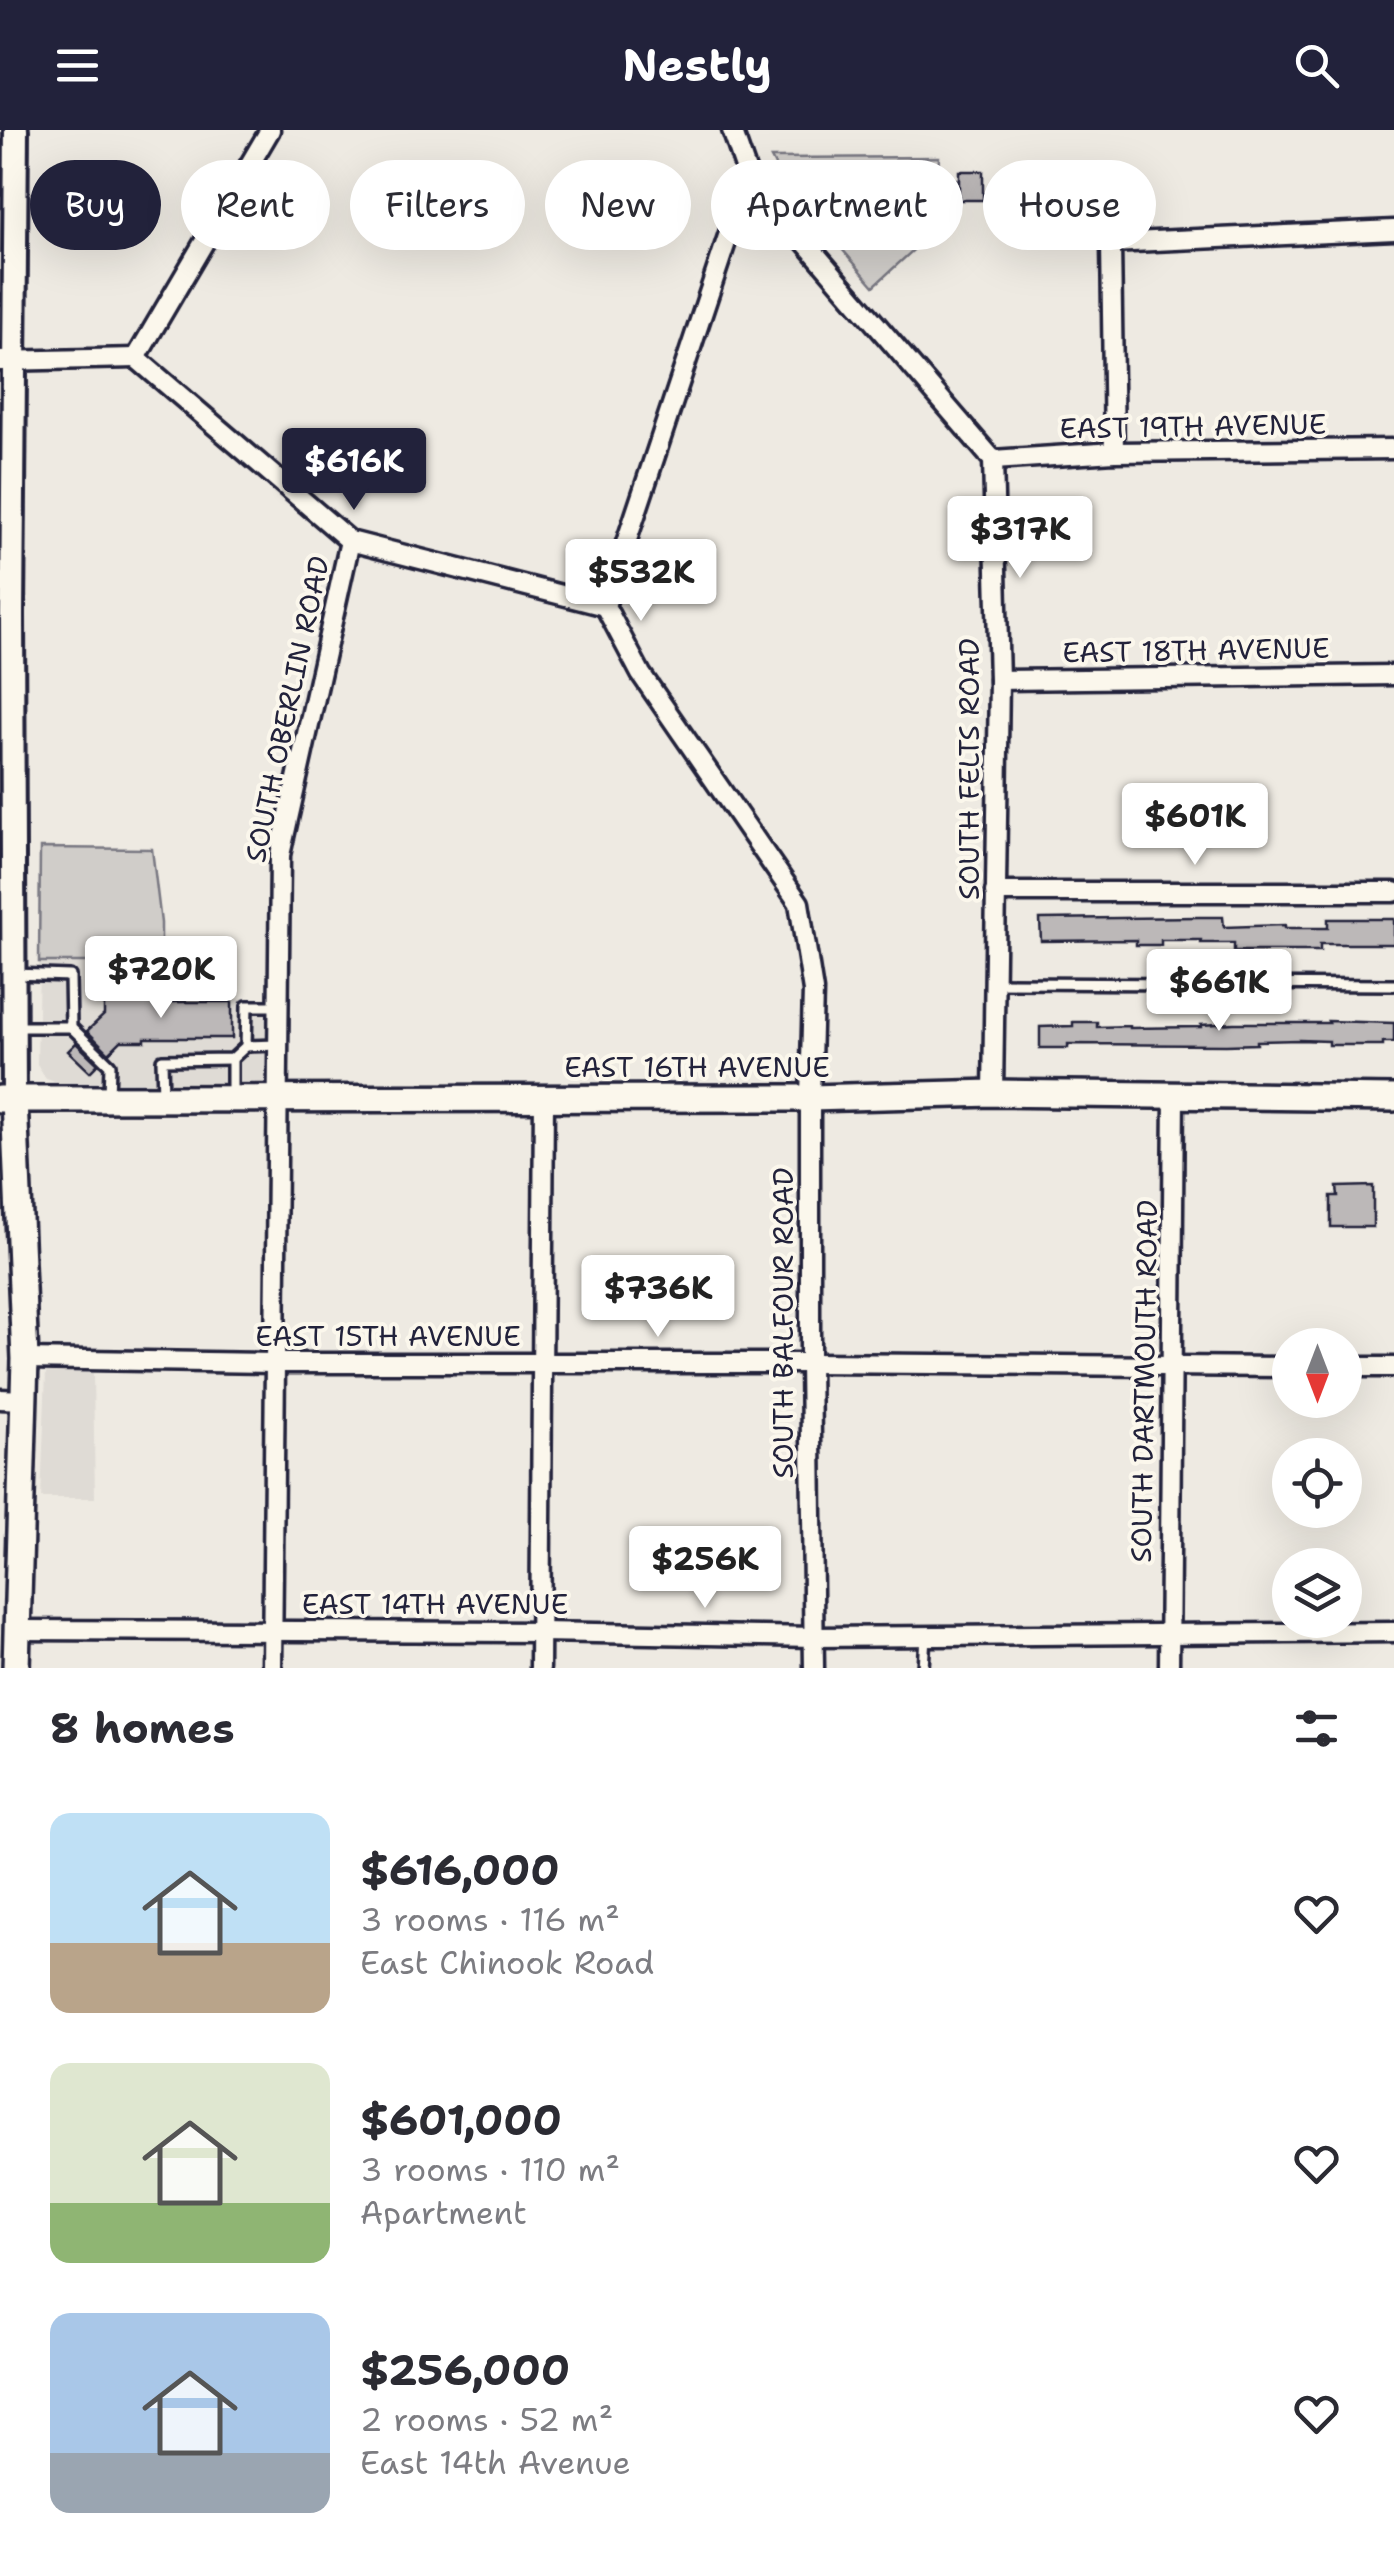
<!DOCTYPE html>
<meta charset="utf-8">
<style>
:root{--surface:#fff;--page:#f2f2f3;--text:#2b2b33;--muted:#7c7c81;--accent:#22223b}
body{margin:0;font-family:"Shantell Sans",sans-serif;background:var(--page);color:var(--text);height:100vh;display:flex;flex-direction:column;font-size:38px;white-space:nowrap}
*{box-sizing:border-box;margin:0}
p{font-size:32px;color:var(--muted)}
.icon{flex:none;width:55px;height:55px;fill:none;stroke:currentColor;stroke-width:2;stroke-linecap:round;stroke-linejoin:round}
.map{position:relative;height:1538px;overflow:hidden}
.sheet{display:flex;flex-direction:column;background:var(--surface);flex:1}
.sheet>*{flex:none}
.top-card{position:absolute;left:30px;top:30px;width:1335px;height:90px;display:flex;gap:20px}
.needle{width:65px;rotate:180deg}
.fabs{position:absolute;left:1272px;top:1198px;display:grid;gap:20px}
.fabs a{display:grid;place-items:center;width:90px;height:90px;border-radius:50%;background:var(--surface);box-shadow:0 10px 40px #0002;font-size:50px}
.price{position:absolute;translate:-50% -85px;padding:0 22px;border-radius:10px;background:#fff;color:#222;font-size:32px;line-height:65px;filter:drop-shadow(0 2px 5px #0008)}
.price::after{content:'';position:absolute;left:50%;top:60px;width:30px;height:22px;margin-left:-15px;background:inherit;clip-path:polygon(0 0,100% 0,50% 100%)}
.price.selected{background:var(--accent);color:#fff}
ul{padding:0;list-style:none}
li{display:flex;align-items:center;gap:30px;height:250px;padding:0 50px}
li span{display:grid;place-items:center;flex:none;width:280px;height:200px;border-radius:20px;color:#555}
li>.icon{margin-inline-start:auto}
span .icon{width:120px;height:120px;fill:#fffc;stroke-width:1}
li b{font-size:42px}
h2{display:flex;justify-content:space-between;align-items:center;height:120px;padding:0 50px;font-size:42px}
.pill{padding:0 35px;border-radius:45px;background:var(--surface);box-shadow:0 10px 40px #0002;font-size:35px;line-height:90px}
.pill.selected{background:var(--accent);color:#fff}
header{display:flex;justify-content:space-between;align-items:center;height:130px;padding:0 50px;background:var(--accent);color:#fff;font-size:45px;font-weight:700}
.map>svg:first-child{display:block}
.built{fill:#dfdbd5}
.green{fill:#d0cdc9;stroke:#797882;stroke-width:2.5}
.building{fill:#bcb8b8;stroke:#22223b;stroke-width:2.5}
.lines{fill:none;stroke-linecap:round;stroke-linejoin:round}
.service-casing{stroke:#22223b;stroke-width:16}
.minor-casing{stroke:#22223b;stroke-width:25}
.tertiary-casing{stroke:#22223b;stroke-width:30}
.secondary-casing{stroke:#22223b;stroke-width:32}
.service{stroke:#fbf7ec;stroke-width:9}
.minor{stroke:#fbf7ec;stroke-width:18}
.tertiary{stroke:#fbf7ec;stroke-width:22}
.secondary{stroke:#fbf7ec;stroke-width:25}
.labels{text-anchor:middle;stroke-width:8;stroke-linejoin:round;paint-order:stroke}
.street-label{font-size:28px;fill:#22223b;stroke:#fbf7ec}
</style>
<header><svg class="icon" aria-label="menu" viewBox="0 0 24 24"><path d="M4 6h16M4 12h16M4 18h16"/></svg>Nestly<svg class="icon" aria-label="search" viewBox="0 0 24 24"><circle cx="10" cy="10" r="6"/><path d="M15 15l6 6"/></svg></header>
<div class="map">
<svg width="1394" height="1538" viewBox="0 0 1394 1538">
<rect width="100%" height="100%" fill="#eeeae2"/>
<filter id="ink" filterUnits="userSpaceOnUse"><feTurbulence type="fractalNoise" baseFrequency=".01" numOctaves="2"/><feDisplacementMap in="SourceGraphic" scale="20" xChannelSelector="R" yChannelSelector="G"/><feConvolveMatrix kernelMatrix="1 2 1 2 8 2 1 2 1" color-interpolation-filters="sRGB"/></filter>
<g filter="url(#ink)">
<!-- built -->
<g class="built">
<polygon points="39,832 161,832 162,868 265,869 265,952 55,952 46,949 37,934"/>
<polygon points="46,1242 93,1243 95,1368 41,1368"/>
</g>
<!-- green -->
<g class="green">
<polygon points="939,27 938,49 959,49 958,79 874,156 783,51 771,28"/>
<polygon points="40,718 152,719 161,793 161,832 39,832"/>
</g>
<!-- building -->
<g class="building">
<rect x="959" y="41" width="24" height="29"/>
<polygon points="1200,787 1223,787 1224,797 1285,795 1285,798 1328,798 1328,789 1394,789 1394,814 1320,814 1320,821 1234,821 1234,813 1201,813 1201,810 1161,810 1161,815 1136,815 1136,810 1041,811 1040,789"/>
<polygon points="104,869 146,870 146,872 232,872 232,908 145,908 145,911 121,911 109,923 87,901 104,885"/>
<polygon points="1328,891 1394,893 1394,912 1383,912 1383,915 1329,915 1329,911 1299,910 1257,911 1257,914 1226,915 1068,914 1068,918 1040,918 1040,897 1073,896 1073,892 1097,892 1097,897 1130,896 1130,898 1201,897 1201,895 1234,893 1329,893"/>
<polygon points="76,913 98,934 90,942 68,921"/>
<polygon points="1373,1056 1373,1097 1331,1097 1331,1066 1338,1066 1337,1057"/>
</g>
<g class="lines">
<!-- service casing -->
<g class="service-casing">
<g id="service">
<polyline points="14,844 70,846 71,897 110,935 109,966"/>
<polyline points="994,853 1394,855"/>
<polyline points="14,897 71,897"/>
<polyline points="246,916 278,915"/>
<polyline points="232,929 232,966"/>
<polyline points="163,967 162,930 232,929 246,916 247,876 278,876"/>
<polyline points="923,1538 925,1506"/>
</g>
</g>
<!-- minor casing -->
<g class="minor-casing">
<g id="minor">
<polyline points="732,0 748,46 605,476 641,544 799,773 813,861 810,968 810,1233 814,1538"/>
<polyline points="748,46 993,330 999,550 993,963"/>
<polyline points="136,228 350,411 605,476"/>
<polyline points="136,228 270,0"/>
<polyline points="0,231 136,228"/>
<polyline points="1114,322 1111,113 1394,100"/>
<polyline points="993,330 1114,322 1394,319"/>
<polyline points="999,550 1394,545"/>
<polyline points="995,762 1394,762"/>
<polyline points="25,1229 274,1233 810,1233 1290,1237"/>
<polyline points="1345,1237 1394,1237"/>
<polyline points="0,1269 24,1270"/>
<polyline points="16,1500 540,1502 814,1507 1394,1502"/>
<polyline points="272,1538 280,725 350,411"/>
<polyline points="540,1538 544,967"/>
<polyline points="1169,1538 1174,965"/>
</g>
</g>
<!-- tertiary casing -->
<g class="tertiary-casing">
<polyline id="tertiary" points="14,969 12,484 16,0"/>
</g>
<!-- secondary casing -->
<g class="secondary-casing">
<g id="secondary">
<polyline points="0,969 810,968 993,963 1394,968"/>
<polyline points="14,969 25,1229 16,1538"/>
</g>
</g>
<!-- service -->
<use href="#service" class="service"/>
<!-- minor -->
<use href="#minor" class="minor"/>
<!-- tertiary -->
<use href="#tertiary" class="tertiary"/>
<!-- secondary -->
<use href="#secondary" class="secondary"/>
</g>
</g>
<g class="labels">
<!-- street labels -->
<g class="street-label">
<text transform="translate(1193 296) rotate(-1)" y="10">EAST 19TH AVENUE</text>
<text transform="translate(1196 520) rotate(-1)" y="10">EAST 18TH AVENUE</text>
<text transform="translate(287 579) rotate(-78)" y="10">SOUTH OBERLIN ROAD</text>
<text transform="translate(969 639) rotate(-90)" y="10">SOUTH FELTS ROAD</text>
<text x="697" y="947">EAST 16TH AVENUE</text>
<text transform="translate(783 1193) rotate(-90)" y="10">SOUTH BALFOUR ROAD</text>
<text x="388" y="1216">EAST 15TH AVENUE</text>
<text transform="translate(1144 1251) rotate(-89)" y="10">SOUTH DARTMOUTH ROAD</text>
<text x="435" y="1484">EAST 14TH AVENUE</text>
</g>
</g>
</svg>
<div class="fabs">
<a><svg class="needle" viewBox="-14 -14 28 28"><path d="M0-13l5 13h-10z" fill="#e53935"/><path d="M0 13l5-13h-10z" fill="#7c7c81"/></svg></a>
<a><svg class="icon" aria-label="locate" viewBox="0 0 24 24"><circle cx="12" cy="12" r="6"/><path d="M12 2v4M12 18v4M2 12h4M18 12h4"/></svg></a>
<a><svg class="icon" aria-label="layers" viewBox="0 0 24 24"><path d="M12 4l9 5-9 5-9-5zM3 14l9 5 9-5"/></svg></a>
</div>
<b class="price selected" style="left:354px;top:383px">$616K</b>
<b class="price" style="left:1020px;top:451px">$317K</b>
<b class="price" style="left:641px;top:494px">$532K</b>
<b class="price" style="left:1195px;top:738px">$601K</b>
<b class="price" style="left:161px;top:891px">$720K</b>
<b class="price" style="left:1219px;top:904px">$661K</b>
<b class="price" style="left:658px;top:1210px">$736K</b>
<b class="price" style="left:705px;top:1481px">$256K</b>
<div class="top-card">
<a class="pill selected">Buy</a>
<a class="pill">Rent</a>
<a class="pill">Filters</a>
<a class="pill">New</a>
<a class="pill">Apartment</a>
<a class="pill">House</a>
</div>
</div>
<section class="sheet">
<h2>8 homes<svg class="icon" aria-label="filters" viewBox="0 0 24 24"><path d="M4 7h16M4 17h16"/><circle cx="9" cy="7" r="2"/><circle cx="15" cy="17" r="2"/></svg></h2>
<ul>
<li><span style="background:linear-gradient(#bfe0f5 65%,#b9a48a 0)"><svg class="icon" aria-label="home" viewBox="0 0 24 24"><path d="M3 11l9-7 9 7M6 9v11h12V9"/></svg></span><div><b>$616,000</b><p>3 rooms · 116 m²</p><p>East Chinook Road</p></div><svg class="icon" aria-label="heart" viewBox="0 0 24 24"><path d="M12 20l-8-8c-3-5 5-10 8-4 3-6 11-1 8 4z"/></svg></li>
<li><span style="background:linear-gradient(#dfe7d0 70%,#8fb573 0)"><svg class="icon" aria-label="home" viewBox="0 0 24 24"><path d="M3 11l9-7 9 7M6 9v11h12V9"/></svg></span><div><b>$601,000</b><p>3 rooms · 110 m²</p><p>Apartment</p></div><svg class="icon" aria-label="heart" viewBox="0 0 24 24"><path d="M12 20l-8-8c-3-5 5-10 8-4 3-6 11-1 8 4z"/></svg></li>
<li><span style="background:linear-gradient(#a9c7e8 70%,#9aa5b1 0)"><svg class="icon" aria-label="home" viewBox="0 0 24 24"><path d="M3 11l9-7 9 7M6 9v11h12V9"/></svg></span><div><b>$256,000</b><p>2 rooms · 52 m²</p><p>East 14th Avenue</p></div><svg class="icon" aria-label="heart" viewBox="0 0 24 24"><path d="M12 20l-8-8c-3-5 5-10 8-4 3-6 11-1 8 4z"/></svg></li>
</ul>
</section>
